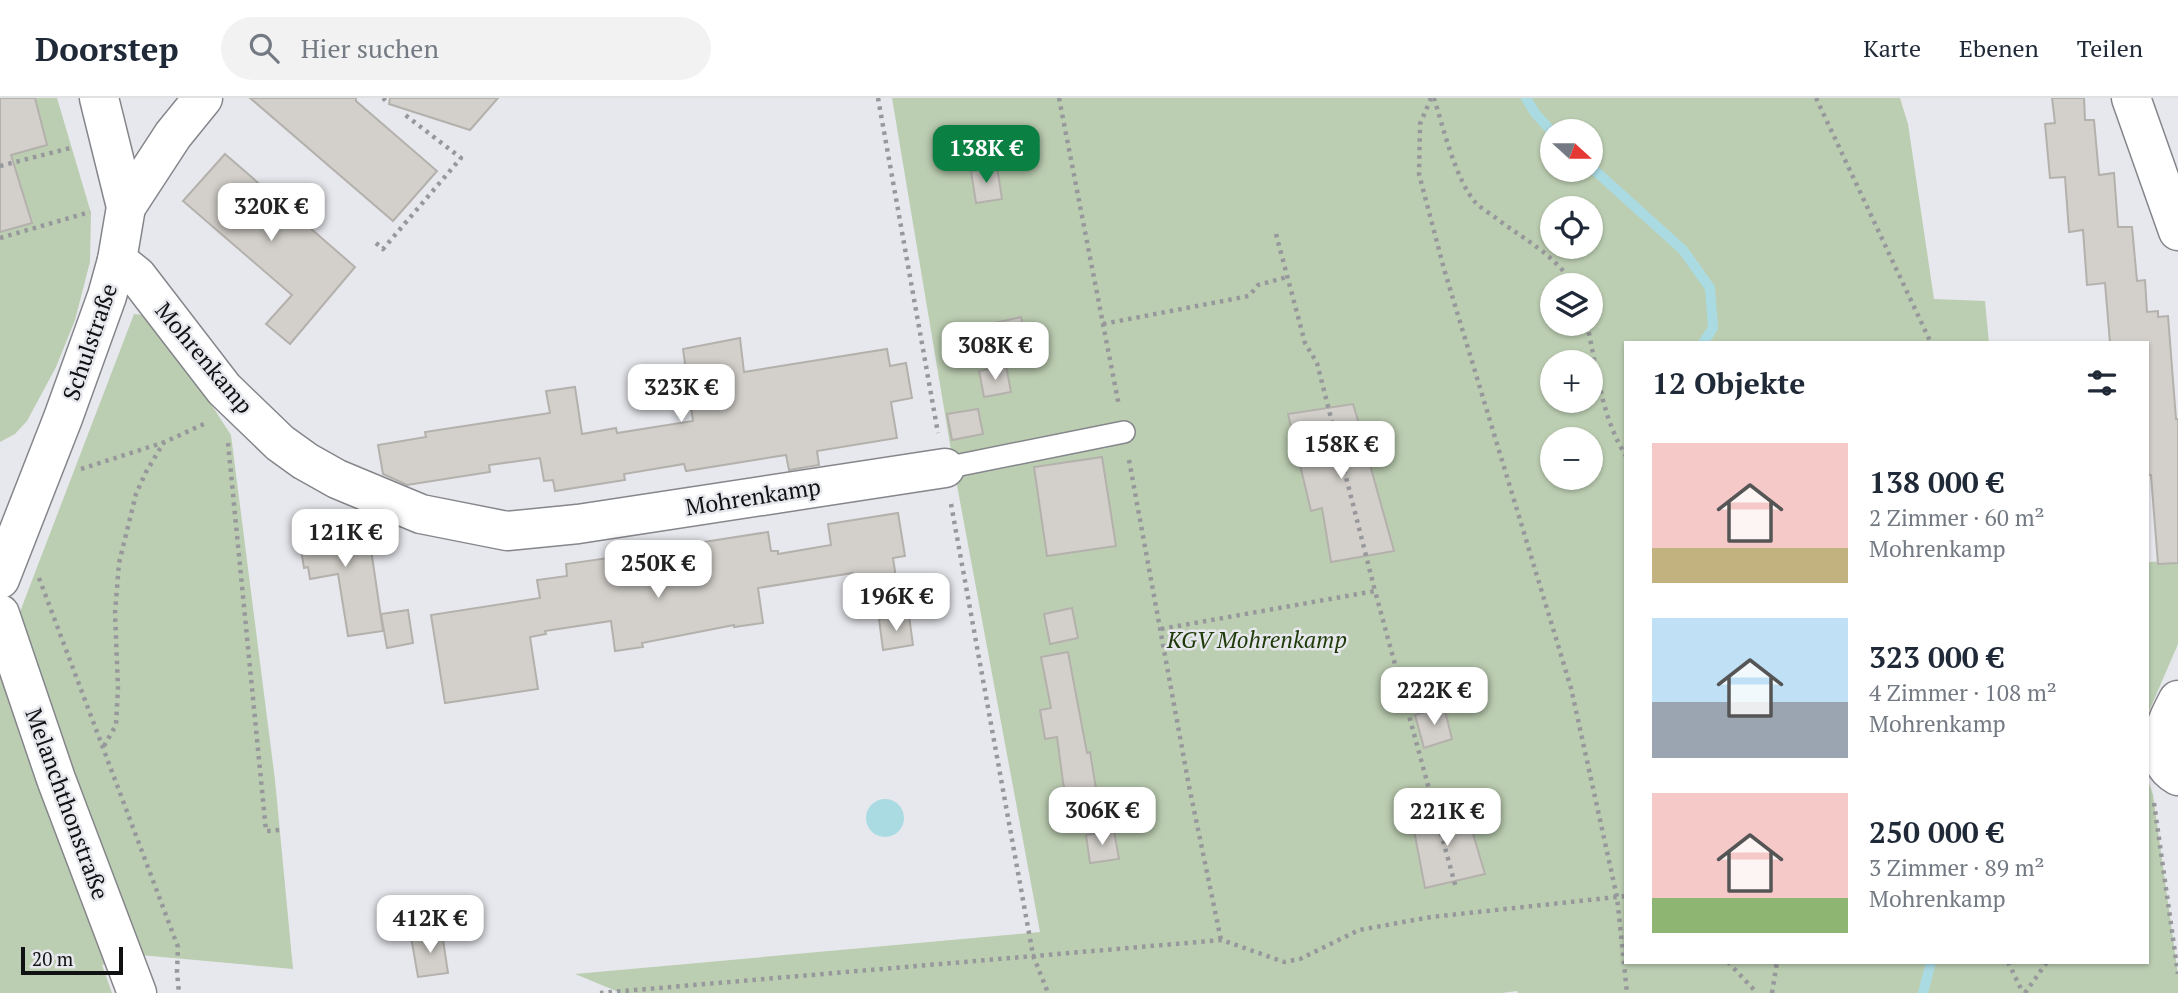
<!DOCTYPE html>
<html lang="de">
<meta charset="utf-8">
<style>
:root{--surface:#fff;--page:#f2f2f3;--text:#1f2937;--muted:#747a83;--line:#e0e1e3;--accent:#0b8043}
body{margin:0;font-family:"PT Serif",serif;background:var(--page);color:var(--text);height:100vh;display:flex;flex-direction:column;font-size:26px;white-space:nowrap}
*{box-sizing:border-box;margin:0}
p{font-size:23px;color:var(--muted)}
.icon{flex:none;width:38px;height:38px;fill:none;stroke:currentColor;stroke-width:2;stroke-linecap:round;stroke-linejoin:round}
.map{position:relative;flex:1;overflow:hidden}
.panel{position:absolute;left:1624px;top:243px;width:525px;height:623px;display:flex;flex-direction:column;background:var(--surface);border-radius:0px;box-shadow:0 2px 5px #0004}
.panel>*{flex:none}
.needle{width:46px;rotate:111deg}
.buttons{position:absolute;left:1540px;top:21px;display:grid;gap:14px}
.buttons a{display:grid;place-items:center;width:63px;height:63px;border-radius:50%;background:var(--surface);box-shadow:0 2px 5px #0004;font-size:35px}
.scale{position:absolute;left:21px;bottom:18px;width:102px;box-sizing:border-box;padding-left:7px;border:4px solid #101112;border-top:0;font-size:19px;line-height:24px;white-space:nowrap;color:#101112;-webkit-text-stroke:5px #e7e8ed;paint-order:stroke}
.price{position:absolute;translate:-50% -60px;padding:0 16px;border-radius:14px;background:#fff;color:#222;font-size:23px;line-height:46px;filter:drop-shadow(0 2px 4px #0008)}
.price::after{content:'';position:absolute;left:50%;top:42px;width:21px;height:16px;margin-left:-10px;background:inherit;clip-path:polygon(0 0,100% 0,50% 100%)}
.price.selected{background:var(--accent);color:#fff}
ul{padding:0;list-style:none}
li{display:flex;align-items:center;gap:21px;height:175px;padding:0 28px}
li span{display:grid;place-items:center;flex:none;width:196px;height:140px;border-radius:0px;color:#555}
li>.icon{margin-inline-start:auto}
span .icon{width:84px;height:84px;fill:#fffc;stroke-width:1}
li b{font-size:30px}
h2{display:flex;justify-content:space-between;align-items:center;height:84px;padding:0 28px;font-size:30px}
header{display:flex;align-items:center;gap:42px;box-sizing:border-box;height:98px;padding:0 35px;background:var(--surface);border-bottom:2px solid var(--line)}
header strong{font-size:33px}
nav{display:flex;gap:38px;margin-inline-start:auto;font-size:24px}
.search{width:490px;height:63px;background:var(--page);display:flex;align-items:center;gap:18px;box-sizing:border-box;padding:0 24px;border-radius:38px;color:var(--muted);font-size:26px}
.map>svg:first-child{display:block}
.green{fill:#bcceb2;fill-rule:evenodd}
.water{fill:#aadbe3}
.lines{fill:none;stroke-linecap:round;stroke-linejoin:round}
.stream{stroke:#aadbe3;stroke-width:10}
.building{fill:#d3d0cb;stroke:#b4b1ad;stroke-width:2}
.lane-casing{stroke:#85868b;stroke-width:24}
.street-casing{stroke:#85868b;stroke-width:41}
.path{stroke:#97989b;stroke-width:4.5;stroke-dasharray:3.5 5;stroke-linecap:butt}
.lane{stroke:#fff;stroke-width:21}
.street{stroke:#fff;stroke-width:38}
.labels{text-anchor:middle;stroke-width:5;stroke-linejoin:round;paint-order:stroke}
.street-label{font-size:23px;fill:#101112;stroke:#e7e8ed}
.park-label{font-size:23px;font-style:italic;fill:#1f3a08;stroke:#e7e8ed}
</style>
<header>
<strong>Doorstep</strong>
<div class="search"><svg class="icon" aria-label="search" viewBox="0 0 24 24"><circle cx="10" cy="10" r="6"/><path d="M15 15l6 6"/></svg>Hier suchen</div>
<nav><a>Karte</a><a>Ebenen</a><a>Teilen</a></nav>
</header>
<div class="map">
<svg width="2178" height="895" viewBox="0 0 2178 895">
<rect width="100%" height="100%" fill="#e7e8ed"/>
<!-- green -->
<g class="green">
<polygon points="0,0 57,0 91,115 90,164 75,222 56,269 27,323 15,336 0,344"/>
<path d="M 892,0 L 1900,0 L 1908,26 L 1934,201 L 1985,203 L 1989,245 L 1626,245 L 1626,864 L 2147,864 L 2147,679 L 2153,697 L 2178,876 L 2178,895 L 1518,895 L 1517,893 L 1502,895 L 621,895 L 575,876 L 1040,834 L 956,382 ZM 1552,33 L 1591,33 L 1591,72 L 1552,72 ZM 1552,110 L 1591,110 L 1591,149 L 1552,149 ZM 1552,187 L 1591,187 L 1591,226 L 1552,226 ZM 1552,264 L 1591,264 L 1591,303 L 1552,303 ZM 1552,341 L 1591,341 L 1591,380 L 1552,380 Z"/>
<polygon points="134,216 154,218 231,337 275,682 293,871 140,857 102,867 112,895 0,895 0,566"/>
<polygon points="2178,463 2178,546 2147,618 2147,464"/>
</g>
<!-- water -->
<circle class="water" cx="885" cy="720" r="19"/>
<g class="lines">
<!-- stream -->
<g class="stream">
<polyline points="1526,0 1535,15 1552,34"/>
<polyline points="1591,69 1683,152 1710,190 1713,230 1703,245"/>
<polyline points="1923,895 1931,864"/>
</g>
</g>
<!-- building -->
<g class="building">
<polygon points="0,0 35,0 47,47 11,57 32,125 0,134"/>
<polygon points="250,0 356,0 356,3 437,73 393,123"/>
<polygon points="390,0 498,0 470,32 389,6"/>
<polygon points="2052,0 2084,0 2085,22 2094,22 2099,77 2114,75 2118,129 2132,129 2137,183 2145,182 2147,214 2158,213 2158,219 2168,218 2176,321 2178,321 2178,465 2158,466 2151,377 2147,377 2147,245 2110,245 2105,185 2087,187 2083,132 2069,134 2065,79 2050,80 2045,26 2055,25"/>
<polygon points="225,56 355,169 290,246 266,226 292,197 183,103"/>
<polygon points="997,69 1002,101 976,105 971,73"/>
<polygon points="1021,219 1028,250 996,257 990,226"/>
<polygon points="740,240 744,274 887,251 890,268 906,265 912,300 891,304 897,340 817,353 819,367 789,372 786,357 686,373 684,366 624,376 625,382 555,393 553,382 544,383 540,360 489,367 490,374 407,387 383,376 378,347 426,339 425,334 550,315 546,293 575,289 582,336 616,330 617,335 693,323 683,251"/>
<polygon points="1006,268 1011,294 984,299 979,273"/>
<polygon points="1353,306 1359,326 1364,325 1373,354 1367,356 1394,453 1331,464 1322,410 1311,413 1288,316"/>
<polygon points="978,311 983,336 952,342 947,316"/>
<polygon points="1102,359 1116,448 1047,458 1034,369"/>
<polygon points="898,415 905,458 893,460 901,514 860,520 853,475 758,490 763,525 734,529 734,527 642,545 643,549 615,553 611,523 545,533 546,536 530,539 538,591 445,605 431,517 540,500 537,482 567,478 566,466 636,456 637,460 698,450 697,445 768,434 771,453 778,453 778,456 831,447 828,426"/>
<polygon points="332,422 333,428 367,424 383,533 348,538 338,476 310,481 308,469 304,470 297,427"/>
<polygon points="1072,510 1078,540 1050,546 1044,516"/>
<polygon points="408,512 413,545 387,550 381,516"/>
<polygon points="909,518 913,547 883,552 879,521"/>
<polygon points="1068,554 1087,655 1090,654 1101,721 1072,726 1063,684 1057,639 1045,641 1040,612 1051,610 1041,559"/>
<polygon points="1444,609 1452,641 1424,650 1415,617"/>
<polygon points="1465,709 1485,776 1425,790 1412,722"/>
<polygon points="1114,733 1119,761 1090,765 1086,737"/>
<polygon points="442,835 448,875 418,879 411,839"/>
</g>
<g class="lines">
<!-- lane casing -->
<g class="lane-casing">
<polyline id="lane" points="945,370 1124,334"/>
</g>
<!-- street casing -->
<g class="street-casing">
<g id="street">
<polyline points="2131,0 2178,133"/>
<polyline points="126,109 173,37 203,0"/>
<polyline points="117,162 137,178 224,291 280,345 305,363 337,381 421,416 507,433 578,426 945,370"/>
<polyline points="0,481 63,320 107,198 117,162 126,109 99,0"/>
<polyline points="0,516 56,681 137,895"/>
<path d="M 2178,602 C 2166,625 2147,661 2178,678"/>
</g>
</g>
<!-- path -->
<g class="path">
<polyline points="383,0 389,6"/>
<polyline points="878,0 938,335"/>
<polyline points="1059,0 1119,308"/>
<polyline points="1431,0 1420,26 1419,76 1444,171 1571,590 1617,799 1627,895"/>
<path d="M 1434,0 C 1443,29 1456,83 1476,105 C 1482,111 1491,116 1497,121 C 1527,143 1553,156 1574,187"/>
<polyline points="1816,0 1931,245"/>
<polyline points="0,68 74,49"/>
<polyline points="1276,136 1305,245 1317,265 1375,493"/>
<polyline points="0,140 90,114"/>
<polyline points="376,145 383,151 461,60 404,16"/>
<polyline points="1103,226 1249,198 1258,187 1287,179"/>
<path d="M 1587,226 C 1597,271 1601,318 1626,358"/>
<polyline points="228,345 266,733 280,732"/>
<polyline points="1129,362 1189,688 1221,842"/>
<polyline points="81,371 165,344 208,324"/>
<polyline points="951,406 1033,857 1048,895"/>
<polyline points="39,480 178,849 177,874 179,895"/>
<polyline points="1161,531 1375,493 1456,790"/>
<polyline points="104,648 116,627 118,590 115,515 119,465 136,396 146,374 164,344"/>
<polyline points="2154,705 2178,876"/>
<polyline points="1728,864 1757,895"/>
<polyline points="2008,864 2023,895"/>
<polyline points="600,895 1222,842 1284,864 1300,861 1359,832 1431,819 1626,798"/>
<polyline points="1772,895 1777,864"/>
<polyline points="2025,895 2047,864"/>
</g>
<!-- lane -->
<use href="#lane" class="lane"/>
<!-- street -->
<use href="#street" class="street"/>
</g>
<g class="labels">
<!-- street labels -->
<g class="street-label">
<text transform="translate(90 244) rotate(-71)" y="8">Schulstraße</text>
<text transform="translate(204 260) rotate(50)" y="8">Mohrenkamp</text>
<text transform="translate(753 399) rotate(-9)" y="8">Mohrenkamp</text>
<text transform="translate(67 706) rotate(70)" y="8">Melanchthonstraße</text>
</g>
<!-- park labels -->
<g class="park-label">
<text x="1257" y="550">KGV Mohrenkamp</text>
</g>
</g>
</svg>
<div class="buttons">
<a><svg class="needle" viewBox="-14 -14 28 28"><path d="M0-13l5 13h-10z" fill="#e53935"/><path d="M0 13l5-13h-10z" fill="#747a83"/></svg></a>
<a><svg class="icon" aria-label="locate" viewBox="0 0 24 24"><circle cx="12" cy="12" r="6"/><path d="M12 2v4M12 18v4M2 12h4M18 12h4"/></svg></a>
<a><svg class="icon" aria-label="layers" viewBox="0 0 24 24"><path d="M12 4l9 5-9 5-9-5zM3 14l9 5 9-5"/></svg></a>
<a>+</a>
<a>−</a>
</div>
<div class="scale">20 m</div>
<b class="price selected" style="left:986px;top:87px">138K €</b>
<b class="price" style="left:271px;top:145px">320K €</b>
<b class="price" style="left:995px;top:284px">308K €</b>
<b class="price" style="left:681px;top:326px">323K €</b>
<b class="price" style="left:1341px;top:383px">158K €</b>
<b class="price" style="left:345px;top:471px">121K €</b>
<b class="price" style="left:658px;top:502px">250K €</b>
<b class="price" style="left:896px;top:535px">196K €</b>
<b class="price" style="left:1434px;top:629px">222K €</b>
<b class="price" style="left:1102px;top:749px">306K €</b>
<b class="price" style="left:1447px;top:750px">221K €</b>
<b class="price" style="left:430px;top:857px">412K €</b>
<section class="panel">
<h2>12 Objekte<svg class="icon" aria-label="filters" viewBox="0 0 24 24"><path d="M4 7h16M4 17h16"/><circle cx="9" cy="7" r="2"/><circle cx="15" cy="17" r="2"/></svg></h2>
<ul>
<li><span style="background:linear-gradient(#f6c9c9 75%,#c2b280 0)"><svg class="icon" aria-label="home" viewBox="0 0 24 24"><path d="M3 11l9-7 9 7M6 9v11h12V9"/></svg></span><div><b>138 000 €</b><p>2 Zimmer · 60 m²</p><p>Mohrenkamp</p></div></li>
<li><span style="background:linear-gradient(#bfe0f5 60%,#9aa5b1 0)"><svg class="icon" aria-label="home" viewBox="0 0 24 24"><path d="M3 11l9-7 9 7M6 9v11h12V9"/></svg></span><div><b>323 000 €</b><p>4 Zimmer · 108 m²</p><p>Mohrenkamp</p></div></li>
<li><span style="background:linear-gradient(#f6c9c9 75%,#8fb573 0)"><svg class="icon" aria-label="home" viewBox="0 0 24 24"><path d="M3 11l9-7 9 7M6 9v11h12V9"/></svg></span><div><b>250 000 €</b><p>3 Zimmer · 89 m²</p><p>Mohrenkamp</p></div></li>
</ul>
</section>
</div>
